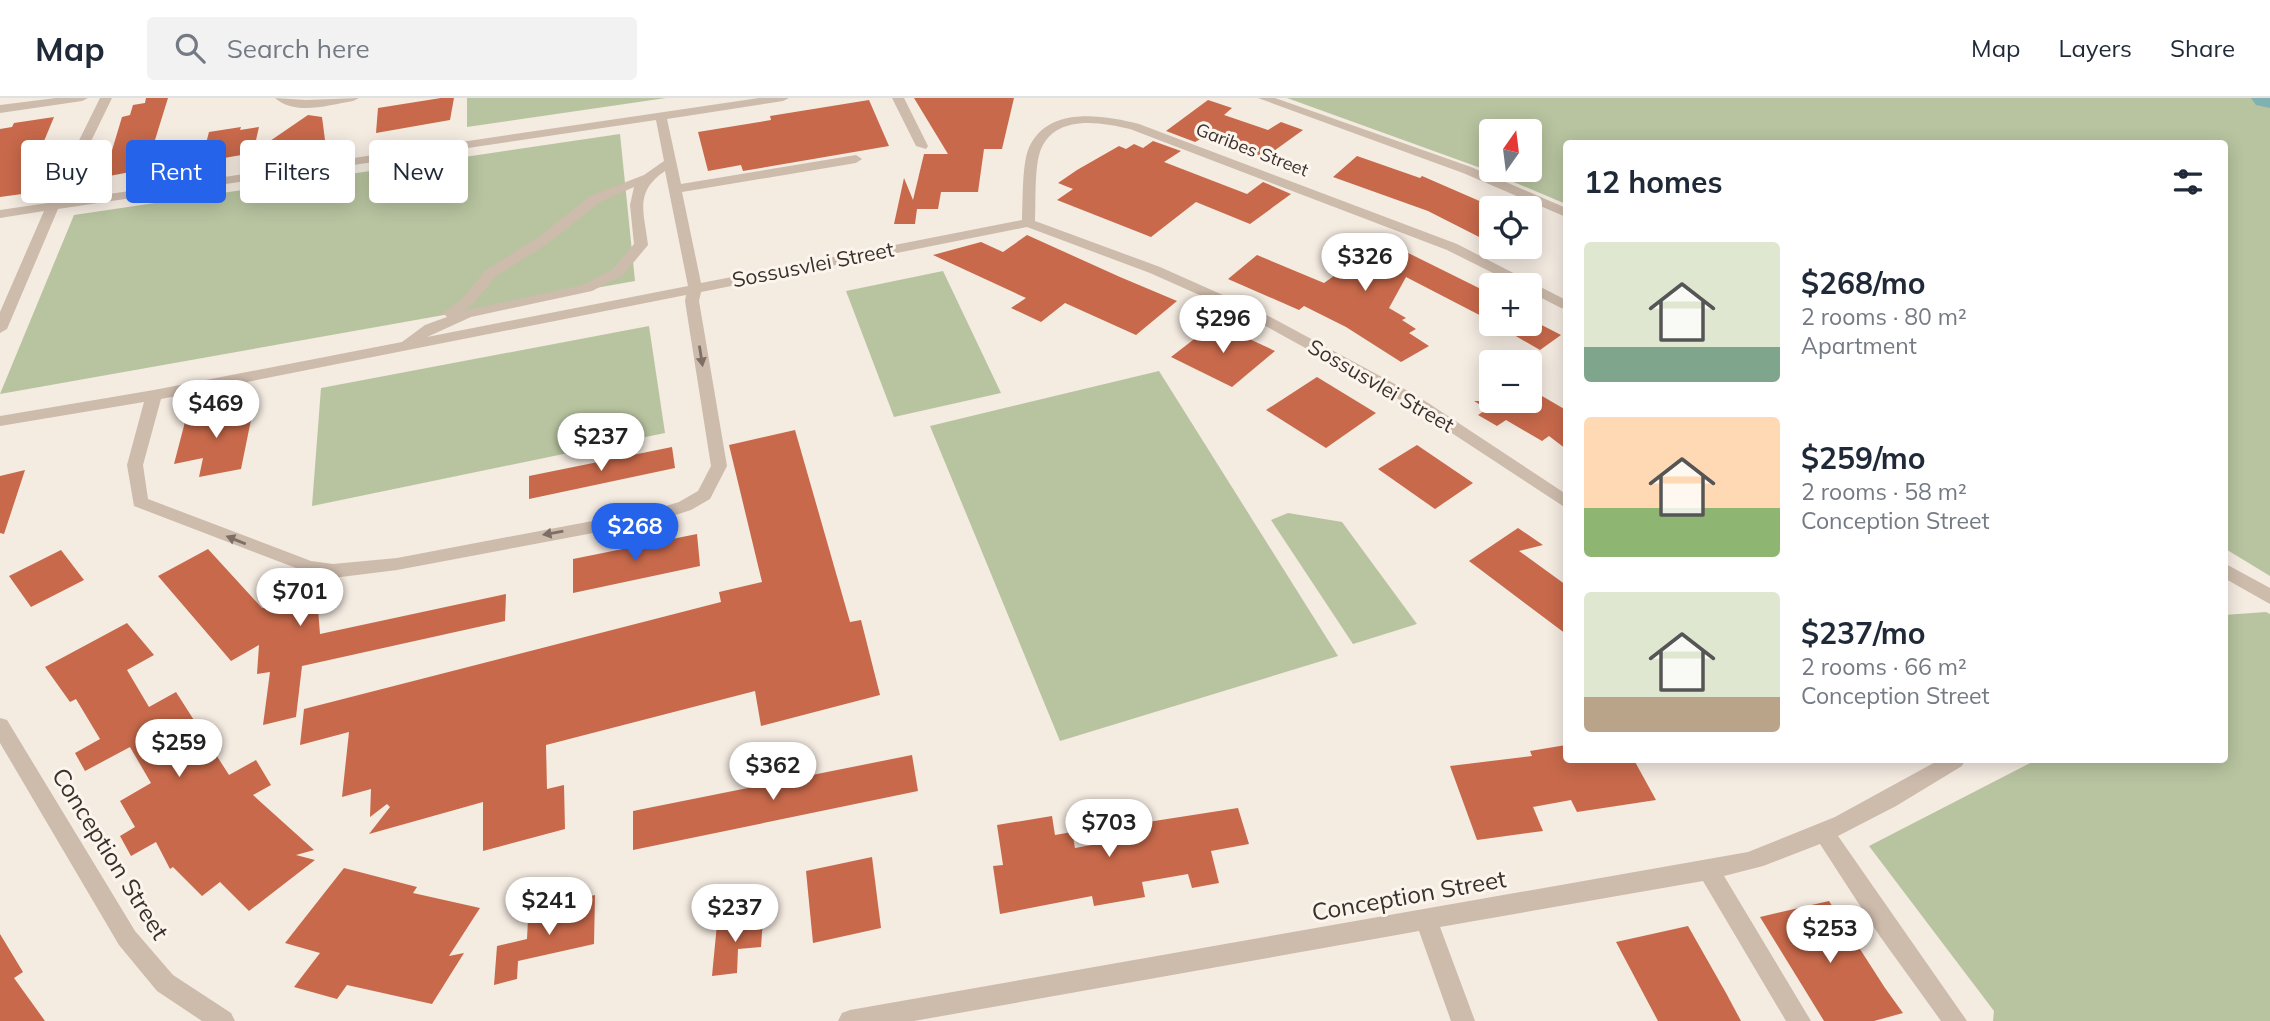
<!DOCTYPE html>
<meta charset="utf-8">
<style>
:root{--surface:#fff;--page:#f2f2f3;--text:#1f2937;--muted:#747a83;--line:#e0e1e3;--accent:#2563eb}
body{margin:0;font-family:Mulish,sans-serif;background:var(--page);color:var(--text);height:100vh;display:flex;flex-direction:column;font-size:26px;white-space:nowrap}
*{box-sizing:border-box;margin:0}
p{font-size:23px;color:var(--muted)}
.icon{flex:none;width:38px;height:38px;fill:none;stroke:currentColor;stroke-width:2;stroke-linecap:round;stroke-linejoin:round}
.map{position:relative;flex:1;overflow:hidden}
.side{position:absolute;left:1563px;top:42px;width:665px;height:623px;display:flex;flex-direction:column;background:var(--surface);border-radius:7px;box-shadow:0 4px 18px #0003}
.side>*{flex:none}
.guide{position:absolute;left:21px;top:42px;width:665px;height:63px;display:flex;gap:14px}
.needle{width:46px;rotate:14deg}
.tools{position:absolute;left:1479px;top:21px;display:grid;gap:14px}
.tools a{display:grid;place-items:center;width:63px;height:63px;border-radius:7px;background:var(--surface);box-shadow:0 4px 18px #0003;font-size:35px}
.price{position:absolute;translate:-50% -60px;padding:0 16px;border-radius:24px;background:#fff;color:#222;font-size:23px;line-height:46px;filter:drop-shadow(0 2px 4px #0008)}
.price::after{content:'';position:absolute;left:50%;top:42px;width:21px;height:16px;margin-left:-10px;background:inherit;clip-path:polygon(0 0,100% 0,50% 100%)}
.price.active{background:var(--accent);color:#fff}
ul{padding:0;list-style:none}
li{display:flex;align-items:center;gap:21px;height:175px;padding:0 21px}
li span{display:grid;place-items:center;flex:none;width:196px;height:140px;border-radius:7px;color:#555}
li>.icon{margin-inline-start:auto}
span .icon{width:84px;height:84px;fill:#fffc;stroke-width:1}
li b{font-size:30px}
h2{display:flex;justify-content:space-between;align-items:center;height:84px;padding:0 21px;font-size:30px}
.tag{padding:0 24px;border-radius:7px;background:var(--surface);box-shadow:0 4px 18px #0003;font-size:24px;line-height:63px}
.tag.active{background:var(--accent);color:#fff}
header{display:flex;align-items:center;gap:42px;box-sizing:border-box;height:98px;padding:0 35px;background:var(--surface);border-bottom:2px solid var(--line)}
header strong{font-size:33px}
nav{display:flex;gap:38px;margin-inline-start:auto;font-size:24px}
.search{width:490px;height:63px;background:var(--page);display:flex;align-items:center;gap:18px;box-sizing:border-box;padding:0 24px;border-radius:7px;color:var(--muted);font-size:26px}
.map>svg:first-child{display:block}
.green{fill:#b8c4a0;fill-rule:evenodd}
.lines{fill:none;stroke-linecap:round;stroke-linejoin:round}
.river{fill:#7fb0b2;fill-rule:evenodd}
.building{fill:#c8694b}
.minor{fill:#cdbbac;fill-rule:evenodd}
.oneway{fill:#7d6f65}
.labels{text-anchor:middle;stroke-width:6;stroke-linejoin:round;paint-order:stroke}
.far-street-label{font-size:18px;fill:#3b302b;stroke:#fbf5ee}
.street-label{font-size:21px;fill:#3b302b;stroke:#fbf5ee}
.near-street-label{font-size:24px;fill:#3b302b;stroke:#fbf5ee}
</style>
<header>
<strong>Map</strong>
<div class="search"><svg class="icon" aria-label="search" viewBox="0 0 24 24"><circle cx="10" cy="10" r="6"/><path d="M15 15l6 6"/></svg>Search here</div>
<nav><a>Map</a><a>Layers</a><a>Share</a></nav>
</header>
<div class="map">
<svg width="2270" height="923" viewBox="0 0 2270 923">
<rect width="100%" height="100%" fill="#f4ebe1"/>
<!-- green -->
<g class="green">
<polygon points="467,0 666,0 467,29"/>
<path d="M 1287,0 L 2270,0 L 2270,478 L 2224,450 L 2224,46 L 1566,46 L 1566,106 L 1478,69 ZM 1530,33 L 1530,72 L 1491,72 L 1491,33 Z"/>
<polygon points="620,36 635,183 0,296 74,117"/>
<polygon points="943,173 1001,295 894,319 846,193"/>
<polygon points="649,228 665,335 312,408 321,290"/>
<polygon points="1159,273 1338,558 1060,643 930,328"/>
<polygon points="1288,415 1342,424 1417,526 1353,546 1271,422"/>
<polygon points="2266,514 2270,516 2270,923 1993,923 1994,913 1869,748 2036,662 2224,662 2224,517"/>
</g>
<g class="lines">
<!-- river -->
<polygon class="river" points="2251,0 2270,0 2270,10 2256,7"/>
</g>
<!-- building -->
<g class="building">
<polygon points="146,0 168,0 146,71 104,79 122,19 130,17 133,7 145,5"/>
<polygon points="441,0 454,0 450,22 376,35 378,10"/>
<polygon points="914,0 1014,0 1002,51 984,51 978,94 941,94 938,111 917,111 915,126 894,126 904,80 913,102 924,56 948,56"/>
<polygon points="869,2 889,48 743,73 741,67 708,73 698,34 771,22 770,18"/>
<polygon points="1208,2 1232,10 1224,17 1268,32 1281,24 1303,32 1271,55 1269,61 1206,38 1195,44 1166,33"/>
<polygon points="308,17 322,19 325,42 309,52 267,45"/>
<polygon points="54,19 22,96 0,99 0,31 12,29 14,25"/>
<polygon points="241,29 240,32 259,29 253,55 201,64 209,34"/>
<polygon points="1153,43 1181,53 1164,64 1247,96 1263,84 1291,96 1250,126 1196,104 1151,139 1057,102 1073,91 1058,85 1077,72 1119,48 1126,51 1134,46 1143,50"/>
<polygon points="1357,58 1420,80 1422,78 1491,108 1491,145 1428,113 1333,79"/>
<polygon points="1027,137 1120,179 1177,203 1136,237 1065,205 1041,224 1011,210 1026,200 933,157 981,144 1003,154"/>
<polygon points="1378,140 1491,196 1491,223 1406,179 1389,210 1406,220 1402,222 1416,231 1409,235 1429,248 1401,264 1346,229 1304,208 1299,212 1228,181 1257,157 1324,185 1359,160 1351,156"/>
<polygon points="1530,221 1561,237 1540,252 1495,226 1530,226"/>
<polygon points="1215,225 1275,253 1232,289 1171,259"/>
<polygon points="1317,279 1376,315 1326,350 1266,312"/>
<polygon points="1530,291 1566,312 1566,351 1549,338 1542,343 1506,322 1497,328 1478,317 1487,311 1474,303 1530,303"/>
<polygon points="254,307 241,371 199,379 203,360 174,366 186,320"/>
<polygon points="795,332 850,524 861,522 880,597 761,628 755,593 546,647 547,691 564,687 565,731 483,753 483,704 369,736 390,709 387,706 370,719 371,691 342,699 349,634 300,647 304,611 721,504 719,494 762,484 729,347"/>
<polygon points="1417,347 1473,385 1435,411 1378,371"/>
<polygon points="672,349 675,370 529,401 529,378"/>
<polygon points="25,372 4,436 0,435 0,378"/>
<polygon points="1518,430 1543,447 1519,453 1566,487 1566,536 1469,463"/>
<polygon points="697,436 700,468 573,495 573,461"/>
<polygon points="208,451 262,510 317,499 320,536 506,496 505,523 302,568 296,619 263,627 270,574 257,576 259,547 231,563 158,478"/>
<polygon points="61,452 84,482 31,509 9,478"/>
<polygon points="127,525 154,557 127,572 149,609 176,594 229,677 256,662 271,687 253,697 314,752 296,757 315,762 249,813 220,784 202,798 173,769 170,771 156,744 131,758 120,738 135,729 120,703 151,685 130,649 85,673 75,655 100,641 76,601 70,604 45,569"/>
<polygon points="1566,647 1566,662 1634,662 1656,702 1577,714 1571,702 1533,709 1543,733 1477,742 1450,668 1532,658 1530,653"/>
<polygon points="912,657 918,693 633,752 633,713"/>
<polygon points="1238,710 1249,746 1211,753 1219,785 1192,790 1188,776 1142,784 1145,799 1094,808 1092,798 1000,816 993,768 1003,767 997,727 1052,718 1055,737 1072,734 1075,750 1125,741 1122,728"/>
<polygon points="872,759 881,830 813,845 806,773"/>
<polygon points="344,770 417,789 413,795 480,810 449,858 464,855 432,906 347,887 337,901 294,889 320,855 285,845"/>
<polygon points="595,797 594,846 518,863 517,881 494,887 497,848 527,841 528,821 565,813 565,804"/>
<polygon points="1829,803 1885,890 1903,915 1874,923 1824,923 1760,819"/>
<polygon points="763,821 761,849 738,851 737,875 712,878 717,826"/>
<polygon points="1688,828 1726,895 1741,923 1658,923 1616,844"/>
<polygon points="0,836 23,874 14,880 45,923 0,923"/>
</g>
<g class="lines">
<!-- minor -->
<g class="minor">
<polygon points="56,0 88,0 82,3 0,15 0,7"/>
<path d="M 100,0 L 112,0 L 62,103 L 759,0 L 789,0 L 783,3 L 667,21 L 681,86 L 856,57 L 862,61 L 856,65 L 682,94 L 701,185 L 1022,122 C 1023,103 1022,69 1028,52 C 1046,7 1103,17 1139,26 L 1457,146 L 1566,202 L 1566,211 L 1561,210 L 1530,194 L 1530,187 L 1517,187 L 1447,152 L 1130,31 C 1101,24 1056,16 1041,51 C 1034,68 1036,104 1035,123 L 1160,169 L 1261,214 L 1419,299 L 1566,396 L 1566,410 L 1409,307 L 1251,220 L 1150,175 L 1027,129 L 701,194 L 699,203 L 727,368 L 710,401 L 691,412 L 657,423 L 397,472 L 333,480 L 309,475 L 134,408 L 127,367 L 144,304 L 0,328 L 0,318 L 154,292 L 402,244 L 425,227 L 447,219 L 443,215 L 463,200 L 485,173 L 540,138 L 590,98 L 644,77 L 664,63 L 656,22 L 58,111 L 7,231 L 0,235 L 0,214 L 44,113 L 0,120 L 0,112 L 48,105 ZM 665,73 L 688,188 L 427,239 L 471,219 L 592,193 L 623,177 L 648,147 C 644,114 634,94 665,73 ZM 634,89 L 630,107 L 634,146 L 613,171 L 583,187 L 463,213 L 473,206 L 495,179 L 550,144 L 600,104 ZM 686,197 L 685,203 L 711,368 L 698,393 L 679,404 L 656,411 L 397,460 L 333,466 L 311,463 L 148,401 L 143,367 L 161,301 Z"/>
<path d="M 275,0 L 306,2 L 359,0 L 353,3 C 329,7 295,18 275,0 Z"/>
<polygon points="892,0 904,0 928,48 926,51 916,48"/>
<polygon points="1258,0 1275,0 1471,69 1566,110 1566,119 1463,75"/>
<polygon points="2224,465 2270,490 2270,506 2224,480"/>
<polygon points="0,620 7,622 135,833 173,877 231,915 235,923 202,923 157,893 119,847 0,645"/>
<polygon points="1939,662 1965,662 1962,668 1896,708 1838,738 1967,923 1941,923 1879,837 1820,746 1763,768 1724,778 1811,923 1786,923 1703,783 1440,829 1475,923 1451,923 1419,833 914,923 838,923 842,915 850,912 1748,754 1835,719"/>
</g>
</g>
<!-- one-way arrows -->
<defs><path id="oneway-solid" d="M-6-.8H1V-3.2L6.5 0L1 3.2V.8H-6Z" transform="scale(1.75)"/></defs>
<g class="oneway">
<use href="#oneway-solid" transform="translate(701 258) rotate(81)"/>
<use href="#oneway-solid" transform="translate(553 435) rotate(170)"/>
<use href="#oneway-solid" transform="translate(236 442) rotate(-158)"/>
</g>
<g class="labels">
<!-- far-street labels -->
<g class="far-street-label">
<text transform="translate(1252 52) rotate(21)" y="6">Garibes Street</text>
</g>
<!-- street labels -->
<g class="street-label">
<text transform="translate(813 167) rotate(-11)" y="7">Sossusvlei Street</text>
<text transform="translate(1381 288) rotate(30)" y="7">Sossusvlei Street</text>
</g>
<!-- near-street labels -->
<g class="near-street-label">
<text transform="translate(110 756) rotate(58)" y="8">Conception Street</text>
<text transform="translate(1409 798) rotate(-10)" y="8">Conception Street</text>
</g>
</g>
</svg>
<div class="tools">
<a><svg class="needle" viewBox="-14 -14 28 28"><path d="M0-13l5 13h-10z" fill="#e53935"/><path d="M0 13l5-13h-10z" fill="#747a83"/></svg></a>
<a><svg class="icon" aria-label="locate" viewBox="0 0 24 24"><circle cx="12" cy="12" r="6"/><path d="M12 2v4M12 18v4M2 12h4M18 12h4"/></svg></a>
<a>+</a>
<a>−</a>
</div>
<b class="price" style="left:1365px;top:195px">$326</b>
<b class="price" style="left:1223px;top:257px">$296</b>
<b class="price" style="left:216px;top:342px">$469</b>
<b class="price" style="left:601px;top:375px">$237</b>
<b class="price active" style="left:635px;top:465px">$268</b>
<b class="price" style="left:300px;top:530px">$701</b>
<b class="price" style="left:179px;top:681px">$259</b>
<b class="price" style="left:773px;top:704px">$362</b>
<b class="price" style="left:1109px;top:761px">$703</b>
<b class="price" style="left:549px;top:839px">$241</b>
<b class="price" style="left:735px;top:846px">$237</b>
<b class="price" style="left:1830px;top:867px">$253</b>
<div class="guide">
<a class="tag">Buy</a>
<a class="tag active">Rent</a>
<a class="tag">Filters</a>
<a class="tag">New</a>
</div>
<section class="side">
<h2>12 homes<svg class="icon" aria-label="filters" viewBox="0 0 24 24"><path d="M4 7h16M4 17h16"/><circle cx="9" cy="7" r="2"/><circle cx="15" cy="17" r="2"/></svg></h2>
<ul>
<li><span style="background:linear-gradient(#dfe7d0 75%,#7fa58c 0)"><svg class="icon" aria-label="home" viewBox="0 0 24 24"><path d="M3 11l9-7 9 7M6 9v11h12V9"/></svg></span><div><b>$268/mo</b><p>2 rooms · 80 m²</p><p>Apartment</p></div></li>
<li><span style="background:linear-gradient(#ffd9b3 65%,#8fb573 0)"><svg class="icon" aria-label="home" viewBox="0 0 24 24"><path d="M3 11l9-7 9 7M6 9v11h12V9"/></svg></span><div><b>$259/mo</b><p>2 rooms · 58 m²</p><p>Conception Street</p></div></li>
<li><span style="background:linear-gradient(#dfe7d0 75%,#b9a48a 0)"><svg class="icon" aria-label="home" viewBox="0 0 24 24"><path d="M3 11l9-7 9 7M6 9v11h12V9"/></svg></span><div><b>$237/mo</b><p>2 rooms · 66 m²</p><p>Conception Street</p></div></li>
</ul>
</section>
</div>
